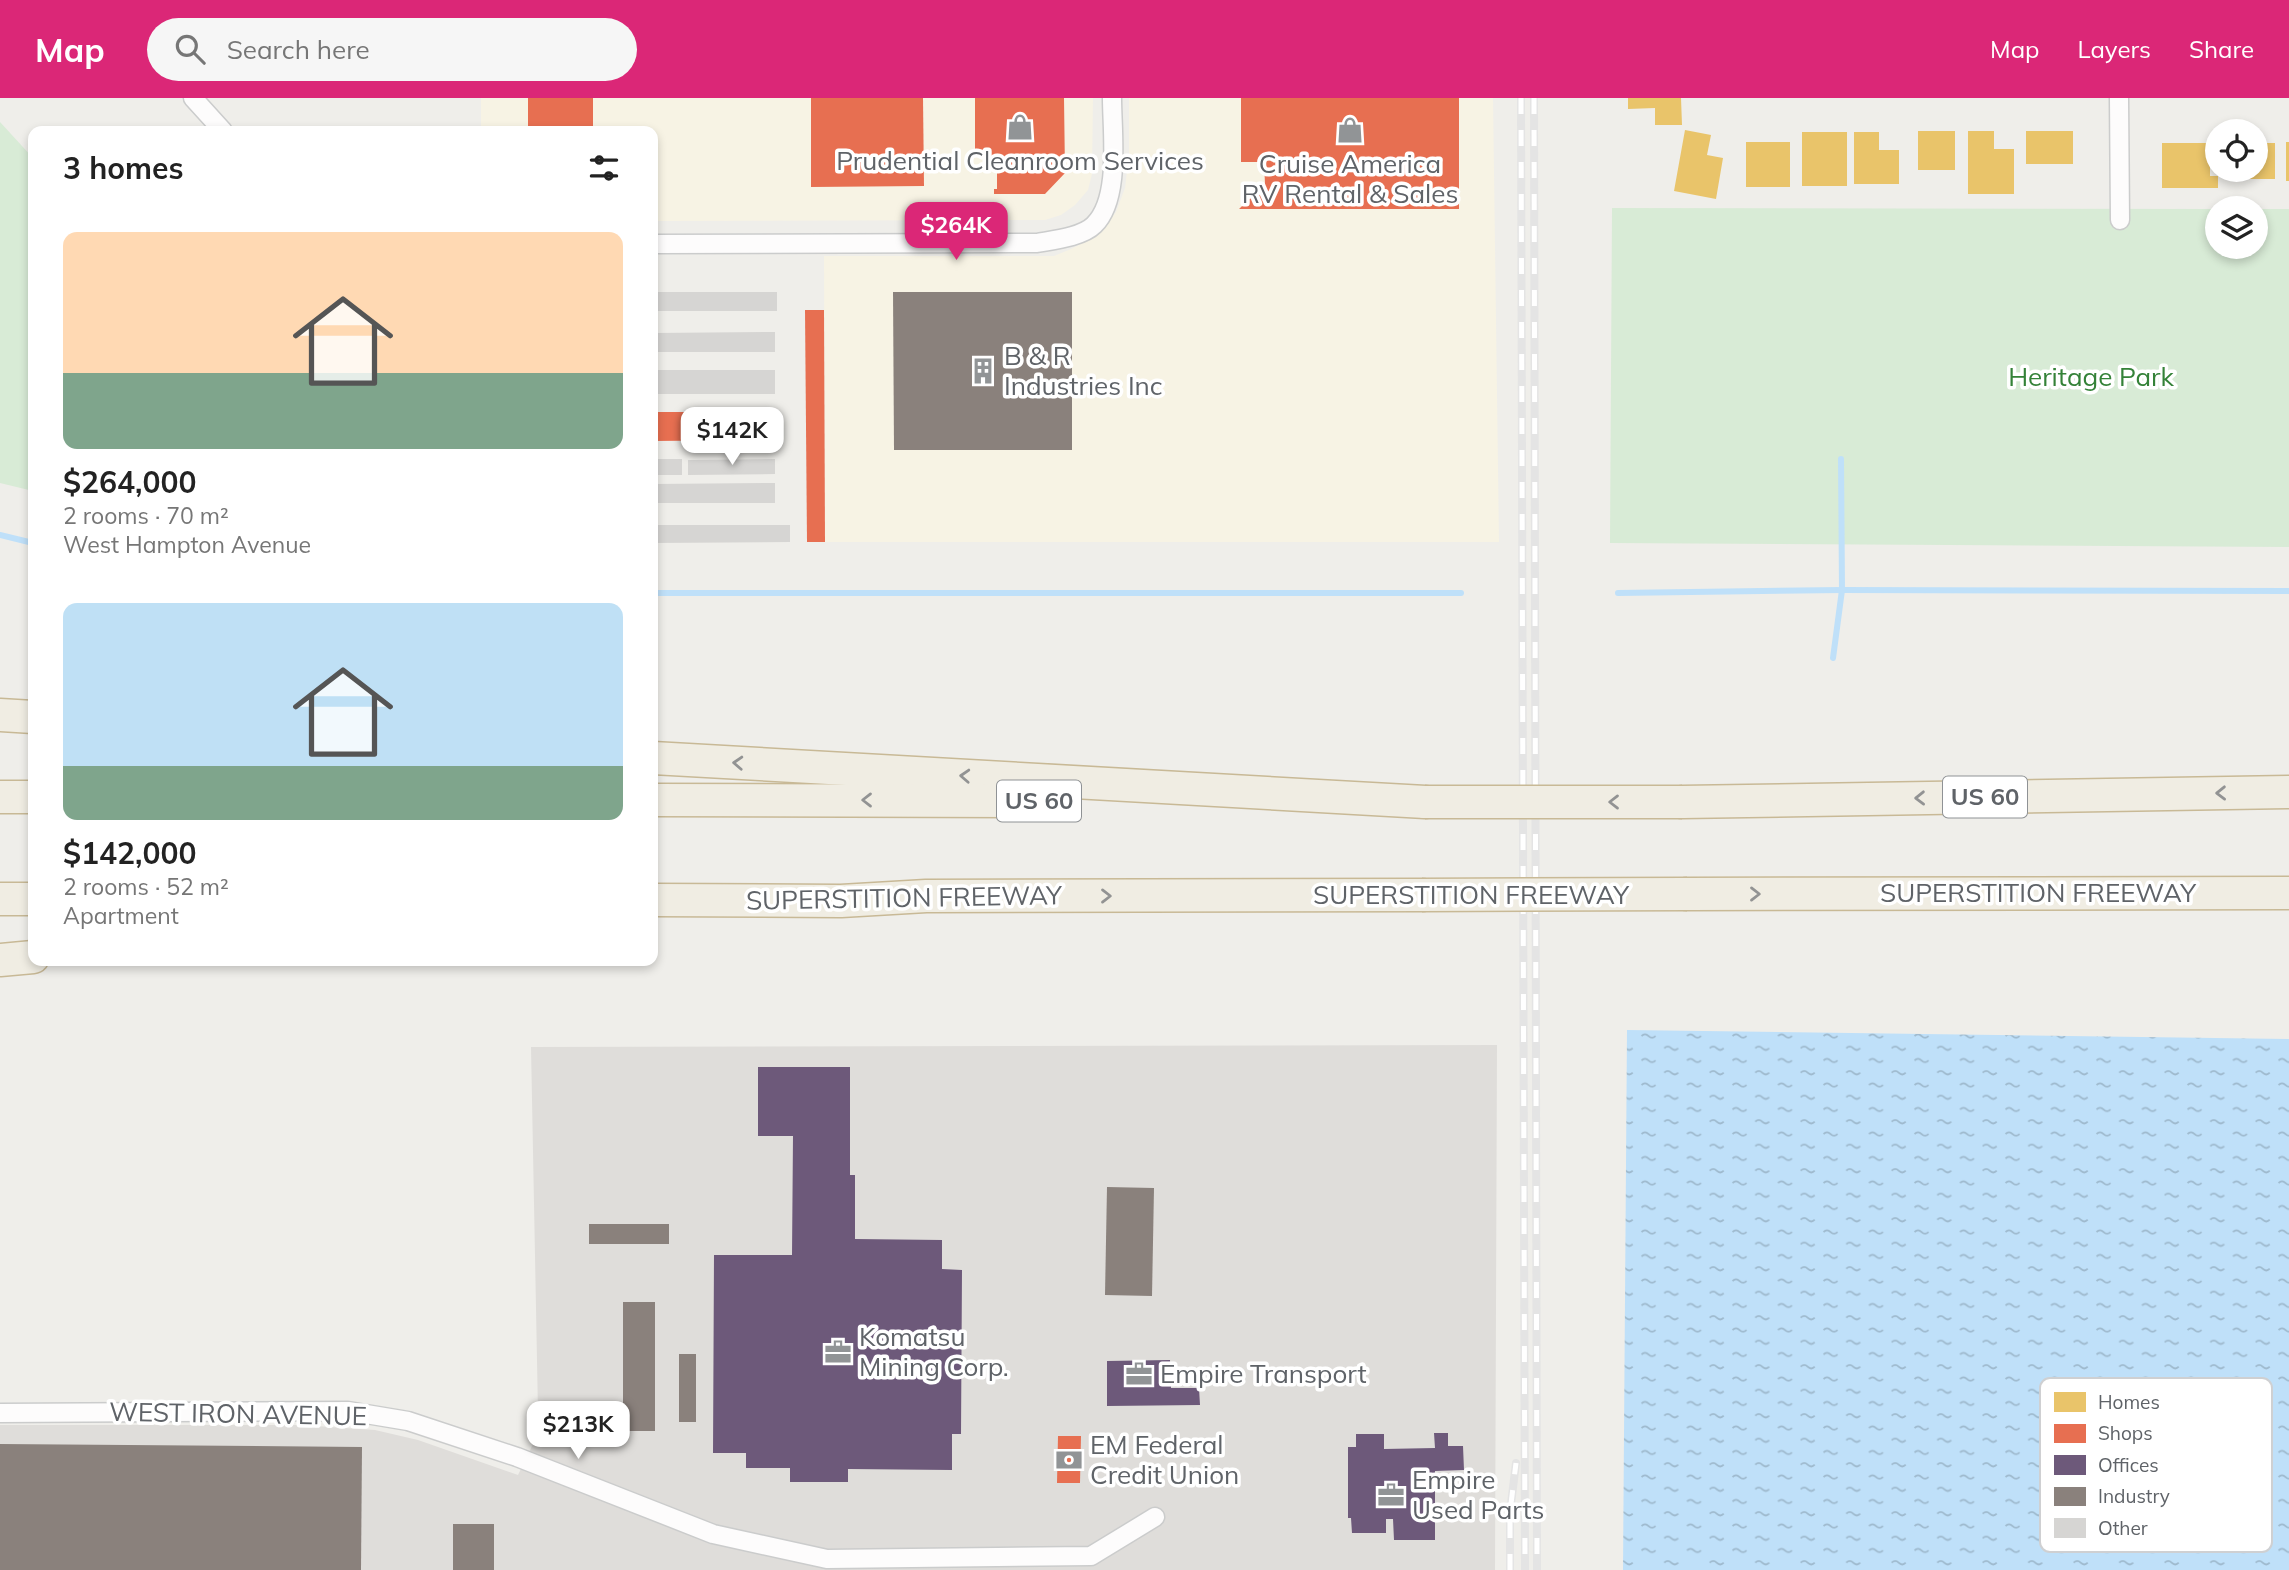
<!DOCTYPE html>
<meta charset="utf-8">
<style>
:root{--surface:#fff;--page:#f6f6f6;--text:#222;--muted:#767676;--accent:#db2777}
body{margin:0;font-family:Mulish,sans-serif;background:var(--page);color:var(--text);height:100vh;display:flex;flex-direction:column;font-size:26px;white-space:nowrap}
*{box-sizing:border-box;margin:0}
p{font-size:23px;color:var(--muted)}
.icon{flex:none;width:38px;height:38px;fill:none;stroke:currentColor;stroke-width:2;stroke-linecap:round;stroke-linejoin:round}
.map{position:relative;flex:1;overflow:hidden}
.sheet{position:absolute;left:28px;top:28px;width:630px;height:840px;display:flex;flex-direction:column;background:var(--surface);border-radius:14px;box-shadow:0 4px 10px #0003}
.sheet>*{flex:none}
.tools{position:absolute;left:2205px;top:21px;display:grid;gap:14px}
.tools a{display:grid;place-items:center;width:63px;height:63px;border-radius:50%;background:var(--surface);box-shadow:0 4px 10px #0003;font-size:35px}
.price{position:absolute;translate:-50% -60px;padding:0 16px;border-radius:14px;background:#fff;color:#222;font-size:23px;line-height:46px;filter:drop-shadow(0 2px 4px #0008)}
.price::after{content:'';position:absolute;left:50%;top:42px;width:21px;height:16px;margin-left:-10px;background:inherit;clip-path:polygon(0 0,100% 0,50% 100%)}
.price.active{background:var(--accent);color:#fff}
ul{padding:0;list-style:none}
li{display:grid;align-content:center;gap:14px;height:371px;padding:0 35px}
li span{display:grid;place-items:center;height:217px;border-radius:14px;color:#555}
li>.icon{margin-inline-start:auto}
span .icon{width:126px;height:126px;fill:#fffc;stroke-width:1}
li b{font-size:30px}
h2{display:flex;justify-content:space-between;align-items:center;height:84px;padding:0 35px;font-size:30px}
header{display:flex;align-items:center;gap:42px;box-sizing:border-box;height:98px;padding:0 35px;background:var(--accent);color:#fff}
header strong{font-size:33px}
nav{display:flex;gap:38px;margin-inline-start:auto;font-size:24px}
.search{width:490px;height:63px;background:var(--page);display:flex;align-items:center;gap:18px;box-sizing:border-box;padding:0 24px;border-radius:38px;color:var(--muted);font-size:26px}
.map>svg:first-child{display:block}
.commercial{fill:#f7f3e4}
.industrial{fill:#dfddda}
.park{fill:#d8ebd6}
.water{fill:url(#water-ripples)}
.homes{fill:#e9c46a}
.shops{fill:#e76f51}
.offices{fill:#6d597a}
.industry{fill:#8a817c}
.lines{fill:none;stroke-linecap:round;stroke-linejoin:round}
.stream{stroke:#bfe0f9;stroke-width:6}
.building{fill:#d6d5d3}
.minor-casing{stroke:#cbcccc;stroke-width:21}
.motorway-casing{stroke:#c8b996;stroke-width:35}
.minor{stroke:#fdfcfc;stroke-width:18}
.motorway{stroke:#f0ede3;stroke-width:32}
.rail-casing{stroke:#e4e4e4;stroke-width:8}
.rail{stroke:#fff;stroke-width:5;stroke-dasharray:16;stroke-linecap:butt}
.motorway-bridge-casing{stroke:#c8b996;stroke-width:35;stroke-linecap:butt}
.motorway-bridge{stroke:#f0ede3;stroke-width:32}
.oneway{stroke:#929393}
.labels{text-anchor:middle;stroke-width:7;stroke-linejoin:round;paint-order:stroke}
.shield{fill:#fff;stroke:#8f9295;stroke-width:2}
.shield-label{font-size:24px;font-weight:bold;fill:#5f6368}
.poi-label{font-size:26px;fill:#5f6368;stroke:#fff;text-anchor:start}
.park-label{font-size:26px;fill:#348238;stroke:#fff}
.street-label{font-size:26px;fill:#5f6368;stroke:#fff}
.key{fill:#fff;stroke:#cfd0d2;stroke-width:2}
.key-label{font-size:19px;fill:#5f6368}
</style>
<header>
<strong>Map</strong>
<div class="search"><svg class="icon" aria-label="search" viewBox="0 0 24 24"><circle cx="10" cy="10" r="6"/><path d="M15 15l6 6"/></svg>Search here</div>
<nav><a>Map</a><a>Layers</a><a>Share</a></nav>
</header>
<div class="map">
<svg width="2289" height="1472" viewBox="0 0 2289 1472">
<defs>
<pattern id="water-ripples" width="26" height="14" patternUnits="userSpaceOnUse" patternTransform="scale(1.75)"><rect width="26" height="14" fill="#bfe0f9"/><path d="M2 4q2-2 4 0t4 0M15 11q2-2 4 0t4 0" fill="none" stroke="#9eb9cd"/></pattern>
</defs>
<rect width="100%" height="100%" fill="#efeeea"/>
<!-- commercial -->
<g class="commercial">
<polygon points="481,0 1093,0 1092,76 1088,92 1075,107 1061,117 1045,122 653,123 653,33 481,33"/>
<polygon points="1129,0 1493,0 1499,444 825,444 824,158 1054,158 1071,151 1088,142 1106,127 1116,114 1125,90 1129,56"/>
</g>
<!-- industrial -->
<polygon class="industrial" points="1497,947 1495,1472 0,1472 0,1327 301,1327 375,1332 418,1342 518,1377 533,1346 538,1314 531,949"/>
<!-- park -->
<g class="park">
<polygon points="0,24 33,60 33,393 0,385"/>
<polygon points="1612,110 2217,111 2217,149 2256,149 2256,111 2289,111 2289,449 1610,445"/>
</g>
<!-- water -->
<polygon class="water" points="1627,932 2289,941 2289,1472 1623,1472"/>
<!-- homes -->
<g class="homes">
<polygon points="1628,0 1681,0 1682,27 1655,27 1655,10 1628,11"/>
<polygon points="1685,32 1711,37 1707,57 1723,60 1716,101 1674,93"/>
<rect x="1918" y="33" width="37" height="39"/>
<polygon points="1968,33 1994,33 1994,51 2014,51 2014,96 1968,96"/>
<rect x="2026" y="33" width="47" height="33"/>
<rect x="1802" y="34" width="45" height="54"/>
<polygon points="1854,34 1879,34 1879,52 1899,52 1899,86 1854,86"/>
<rect x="1746" y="44" width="44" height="45"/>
<rect x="2286" y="44" width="3" height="39"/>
<polygon points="2162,45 2210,45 2210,78 2218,78 2218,90 2162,90"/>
<polygon points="2256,45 2275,45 2275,81 2227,81 2227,72 2256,72"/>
</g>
<!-- shops -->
<g class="shops">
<rect x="528" y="0" width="65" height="33"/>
<polygon points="811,0 923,0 924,88 811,89"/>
<polygon points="975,0 1064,0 1065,75 1045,96 994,96 994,91 997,91 997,58 975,58"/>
<polygon points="1241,0 1459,0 1459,111 1239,111 1265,86 1264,64 1241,64"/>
<polygon points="805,212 824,212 825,444 807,444"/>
<polygon points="653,314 775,314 776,342 653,343"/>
<polygon points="1058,1338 1081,1338 1080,1385 1057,1385"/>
</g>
<!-- offices -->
<g class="offices">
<polygon points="758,969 850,969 850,1077 855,1077 855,1141 942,1142 942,1171 962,1172 961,1336 952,1336 952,1372 848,1371 848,1384 790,1384 790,1370 746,1370 746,1355 713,1355 714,1157 792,1157 793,1038 758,1038"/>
<polygon points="1170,1262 1171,1290 1199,1290 1200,1307 1107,1308 1107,1263"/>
<polygon points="1434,1335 1448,1335 1448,1348 1463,1348 1464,1372 1435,1373 1435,1442 1394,1442 1393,1421 1386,1421 1386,1435 1352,1435 1351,1420 1348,1420 1348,1349 1356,1349 1356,1336 1384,1336 1384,1351 1435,1350"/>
</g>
<!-- industry -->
<g class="industry">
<polygon points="893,194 1072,194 1072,352 894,352"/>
<polygon points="1107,1089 1154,1090 1152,1198 1105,1197"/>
<rect x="589" y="1126" width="80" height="20"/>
<rect x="623" y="1204" width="32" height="129"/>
<rect x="679" y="1256" width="17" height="68"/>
<polygon points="0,1346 362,1349 361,1472 0,1472"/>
<rect x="453" y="1426" width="41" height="46"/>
</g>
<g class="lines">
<!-- stream -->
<g class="stream">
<polyline points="0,437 33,445"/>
<polyline points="653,495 1461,495"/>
<polyline points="1618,495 1842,492 2289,493"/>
<polyline points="1833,560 1842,492 1841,361"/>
</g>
</g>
<!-- building -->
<g class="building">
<rect x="653" y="194" width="124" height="19"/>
<polygon points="775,234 775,254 653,254 653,235"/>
<rect x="653" y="272" width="122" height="24"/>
<rect x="653" y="361" width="29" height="16"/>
<polygon points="775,361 775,376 688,377 688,362"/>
<polygon points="775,385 775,405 653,405 653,386"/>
<polygon points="653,427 790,427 790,444 653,445"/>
</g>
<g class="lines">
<!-- minor casing -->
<g class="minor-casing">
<g id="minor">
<polyline points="193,0 223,33"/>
<polyline points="2119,0 2120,122"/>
<path d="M 653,146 L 1037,145 C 1053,142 1082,139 1094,127 C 1121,101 1112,35 1112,0"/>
<polyline points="0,1315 348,1313 408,1323 517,1359 713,1436 827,1461 1091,1458 1155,1419"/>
</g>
</g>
<!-- motorway casing -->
<g class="motorway-casing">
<g id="motorway">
<polyline points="0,617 33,619"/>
<polyline points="653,660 1425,704"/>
<polyline points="0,699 33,699"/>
<polyline points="653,702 1059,703"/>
<polyline points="1682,704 2289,694"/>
<polyline points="1687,796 2289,795"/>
<polyline points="0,801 33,801"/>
<polyline points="653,802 841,803 926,798 1422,797"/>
<polyline points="0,862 33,859"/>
</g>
</g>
<!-- minor -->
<use href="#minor" class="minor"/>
<!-- motorway -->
<use href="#motorway" class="motorway"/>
<!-- rail casing -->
<g class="rail-casing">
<g id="rail">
<polyline points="1521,0 1525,1472"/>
<polyline points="1534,0 1537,1472"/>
<polyline points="1510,1472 1510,1414 1516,1365"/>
</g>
</g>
<!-- rail -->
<use href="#rail" class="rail"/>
<!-- motorway-bridge casing -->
<g class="motorway-bridge-casing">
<g id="motorway-bridge">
<polyline points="1425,704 1682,704"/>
<polyline points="1422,797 1687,796"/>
</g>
</g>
<!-- motorway-bridge -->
<use href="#motorway-bridge" class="motorway-bridge"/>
</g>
<!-- one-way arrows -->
<defs><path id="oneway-chevron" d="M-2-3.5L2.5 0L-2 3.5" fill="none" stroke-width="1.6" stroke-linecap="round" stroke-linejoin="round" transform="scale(1.75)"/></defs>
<g class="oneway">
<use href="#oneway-chevron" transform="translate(738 665) rotate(-177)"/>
<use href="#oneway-chevron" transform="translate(965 678) rotate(-177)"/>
<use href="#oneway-chevron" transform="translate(2221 695) rotate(179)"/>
<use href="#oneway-chevron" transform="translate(1920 700) rotate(179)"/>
<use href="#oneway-chevron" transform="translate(867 702) rotate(-180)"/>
<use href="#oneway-chevron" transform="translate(1614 704) rotate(180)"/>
<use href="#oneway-chevron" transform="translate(1755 796)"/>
<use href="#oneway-chevron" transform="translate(1106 798)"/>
</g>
<!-- icons -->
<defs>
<g id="shop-bare" transform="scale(2.1)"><path d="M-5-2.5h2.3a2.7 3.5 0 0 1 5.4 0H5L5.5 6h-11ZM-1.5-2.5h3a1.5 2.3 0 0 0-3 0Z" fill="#919496" stroke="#fff" stroke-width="2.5" paint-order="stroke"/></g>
<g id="building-bare" transform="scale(2.1)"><path d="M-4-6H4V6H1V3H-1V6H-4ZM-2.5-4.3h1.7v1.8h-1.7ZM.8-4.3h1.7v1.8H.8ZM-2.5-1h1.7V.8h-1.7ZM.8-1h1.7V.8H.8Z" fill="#919496" stroke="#fff" stroke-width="2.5" paint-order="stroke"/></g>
<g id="office-bare" transform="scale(2.1)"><path d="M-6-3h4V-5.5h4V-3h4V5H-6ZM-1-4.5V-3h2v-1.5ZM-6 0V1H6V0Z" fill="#919496" stroke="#fff" stroke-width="2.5" paint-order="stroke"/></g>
<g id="bank-bare" transform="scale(2.1)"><path d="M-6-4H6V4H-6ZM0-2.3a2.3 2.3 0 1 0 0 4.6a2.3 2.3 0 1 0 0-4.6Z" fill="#919496" stroke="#fff" stroke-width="2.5" paint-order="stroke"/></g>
</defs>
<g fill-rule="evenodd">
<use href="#shop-bare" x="1020" y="29"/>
<use href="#shop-bare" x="1350" y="32"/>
<use href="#building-bare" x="983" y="273"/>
<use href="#office-bare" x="838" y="1254"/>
<use href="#office-bare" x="1139" y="1276"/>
<use href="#bank-bare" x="1069" y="1362"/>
<use href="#office-bare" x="1391" y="1397"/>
</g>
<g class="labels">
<!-- shield labels -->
<g class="shield">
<rect x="1943" y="678.5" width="84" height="41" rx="5"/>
<rect x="997" y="682.5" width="84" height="41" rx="5"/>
</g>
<g class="shield-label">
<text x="1985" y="707">US 60</text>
<text x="1039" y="711">US 60</text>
</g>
<!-- poi labels -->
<g class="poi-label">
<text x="1020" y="72" text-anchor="middle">Prudential Cleanroom Services</text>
<text x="1350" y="75" text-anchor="middle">Cruise America<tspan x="1350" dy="30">RV Rental &amp; Sales</tspan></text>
<text x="1004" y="267">B &amp; R<tspan x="1004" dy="30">Industries Inc</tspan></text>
<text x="859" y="1248">Komatsu<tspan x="859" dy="30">Mining Corp.</tspan></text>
<text x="1160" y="1285">Empire Transport</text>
<text x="1090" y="1356">EM Federal<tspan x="1090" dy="30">Credit Union</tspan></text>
<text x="1412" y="1391">Empire<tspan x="1412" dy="30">Used Parts</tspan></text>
</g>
<!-- park labels -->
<g class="park-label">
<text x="2091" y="288">Heritage Park</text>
</g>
<!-- street labels -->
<g class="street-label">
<text x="2038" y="804">SUPERSTITION FREEWAY</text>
<text x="1471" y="806">SUPERSTITION FREEWAY</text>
<text transform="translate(904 800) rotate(-1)" y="9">SUPERSTITION FREEWAY</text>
<text transform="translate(238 1316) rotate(1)" y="9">WEST IRON AVENUE</text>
</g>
</g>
<!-- legend -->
<rect x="2040" y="1280" width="232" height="174" rx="10" class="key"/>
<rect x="2054" y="1294" width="32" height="20" fill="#e9c46a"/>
<rect x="2054" y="1326" width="32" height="19" fill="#e76f51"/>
<rect x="2054" y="1357" width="32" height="20" fill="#6d597a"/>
<rect x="2054" y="1389" width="32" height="19" fill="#8a817c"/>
<rect x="2054" y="1420" width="32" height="20" fill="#d6d5d3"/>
<g class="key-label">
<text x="2098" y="1311">Homes</text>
<text x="2098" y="1342">Shops</text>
<text x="2098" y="1374">Offices</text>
<text x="2098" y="1405">Industry</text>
<text x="2098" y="1437">Other</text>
</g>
</svg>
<div class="tools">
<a><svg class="icon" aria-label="locate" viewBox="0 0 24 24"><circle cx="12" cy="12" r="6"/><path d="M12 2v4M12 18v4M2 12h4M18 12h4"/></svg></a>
<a><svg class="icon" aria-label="layers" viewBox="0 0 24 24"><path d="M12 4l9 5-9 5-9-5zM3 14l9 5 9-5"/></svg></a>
</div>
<b class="price active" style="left:956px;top:164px">$264K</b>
<b class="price" style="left:732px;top:369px">$142K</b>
<b class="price" style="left:578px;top:1363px">$213K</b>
<section class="sheet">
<h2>3 homes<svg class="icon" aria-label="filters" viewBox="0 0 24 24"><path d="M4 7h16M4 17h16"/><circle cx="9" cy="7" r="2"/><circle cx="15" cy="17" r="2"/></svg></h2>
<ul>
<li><span style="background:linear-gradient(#ffd9b3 65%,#7fa58c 0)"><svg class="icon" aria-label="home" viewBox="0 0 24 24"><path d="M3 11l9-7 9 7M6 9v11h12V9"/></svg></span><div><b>$264,000</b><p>2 rooms · 70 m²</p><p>West Hampton Avenue</p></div></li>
<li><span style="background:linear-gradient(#bfe0f5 75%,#7fa58c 0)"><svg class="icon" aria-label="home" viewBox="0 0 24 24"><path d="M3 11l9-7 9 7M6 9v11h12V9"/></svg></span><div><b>$142,000</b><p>2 rooms · 52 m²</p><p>Apartment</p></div></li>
</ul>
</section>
</div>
